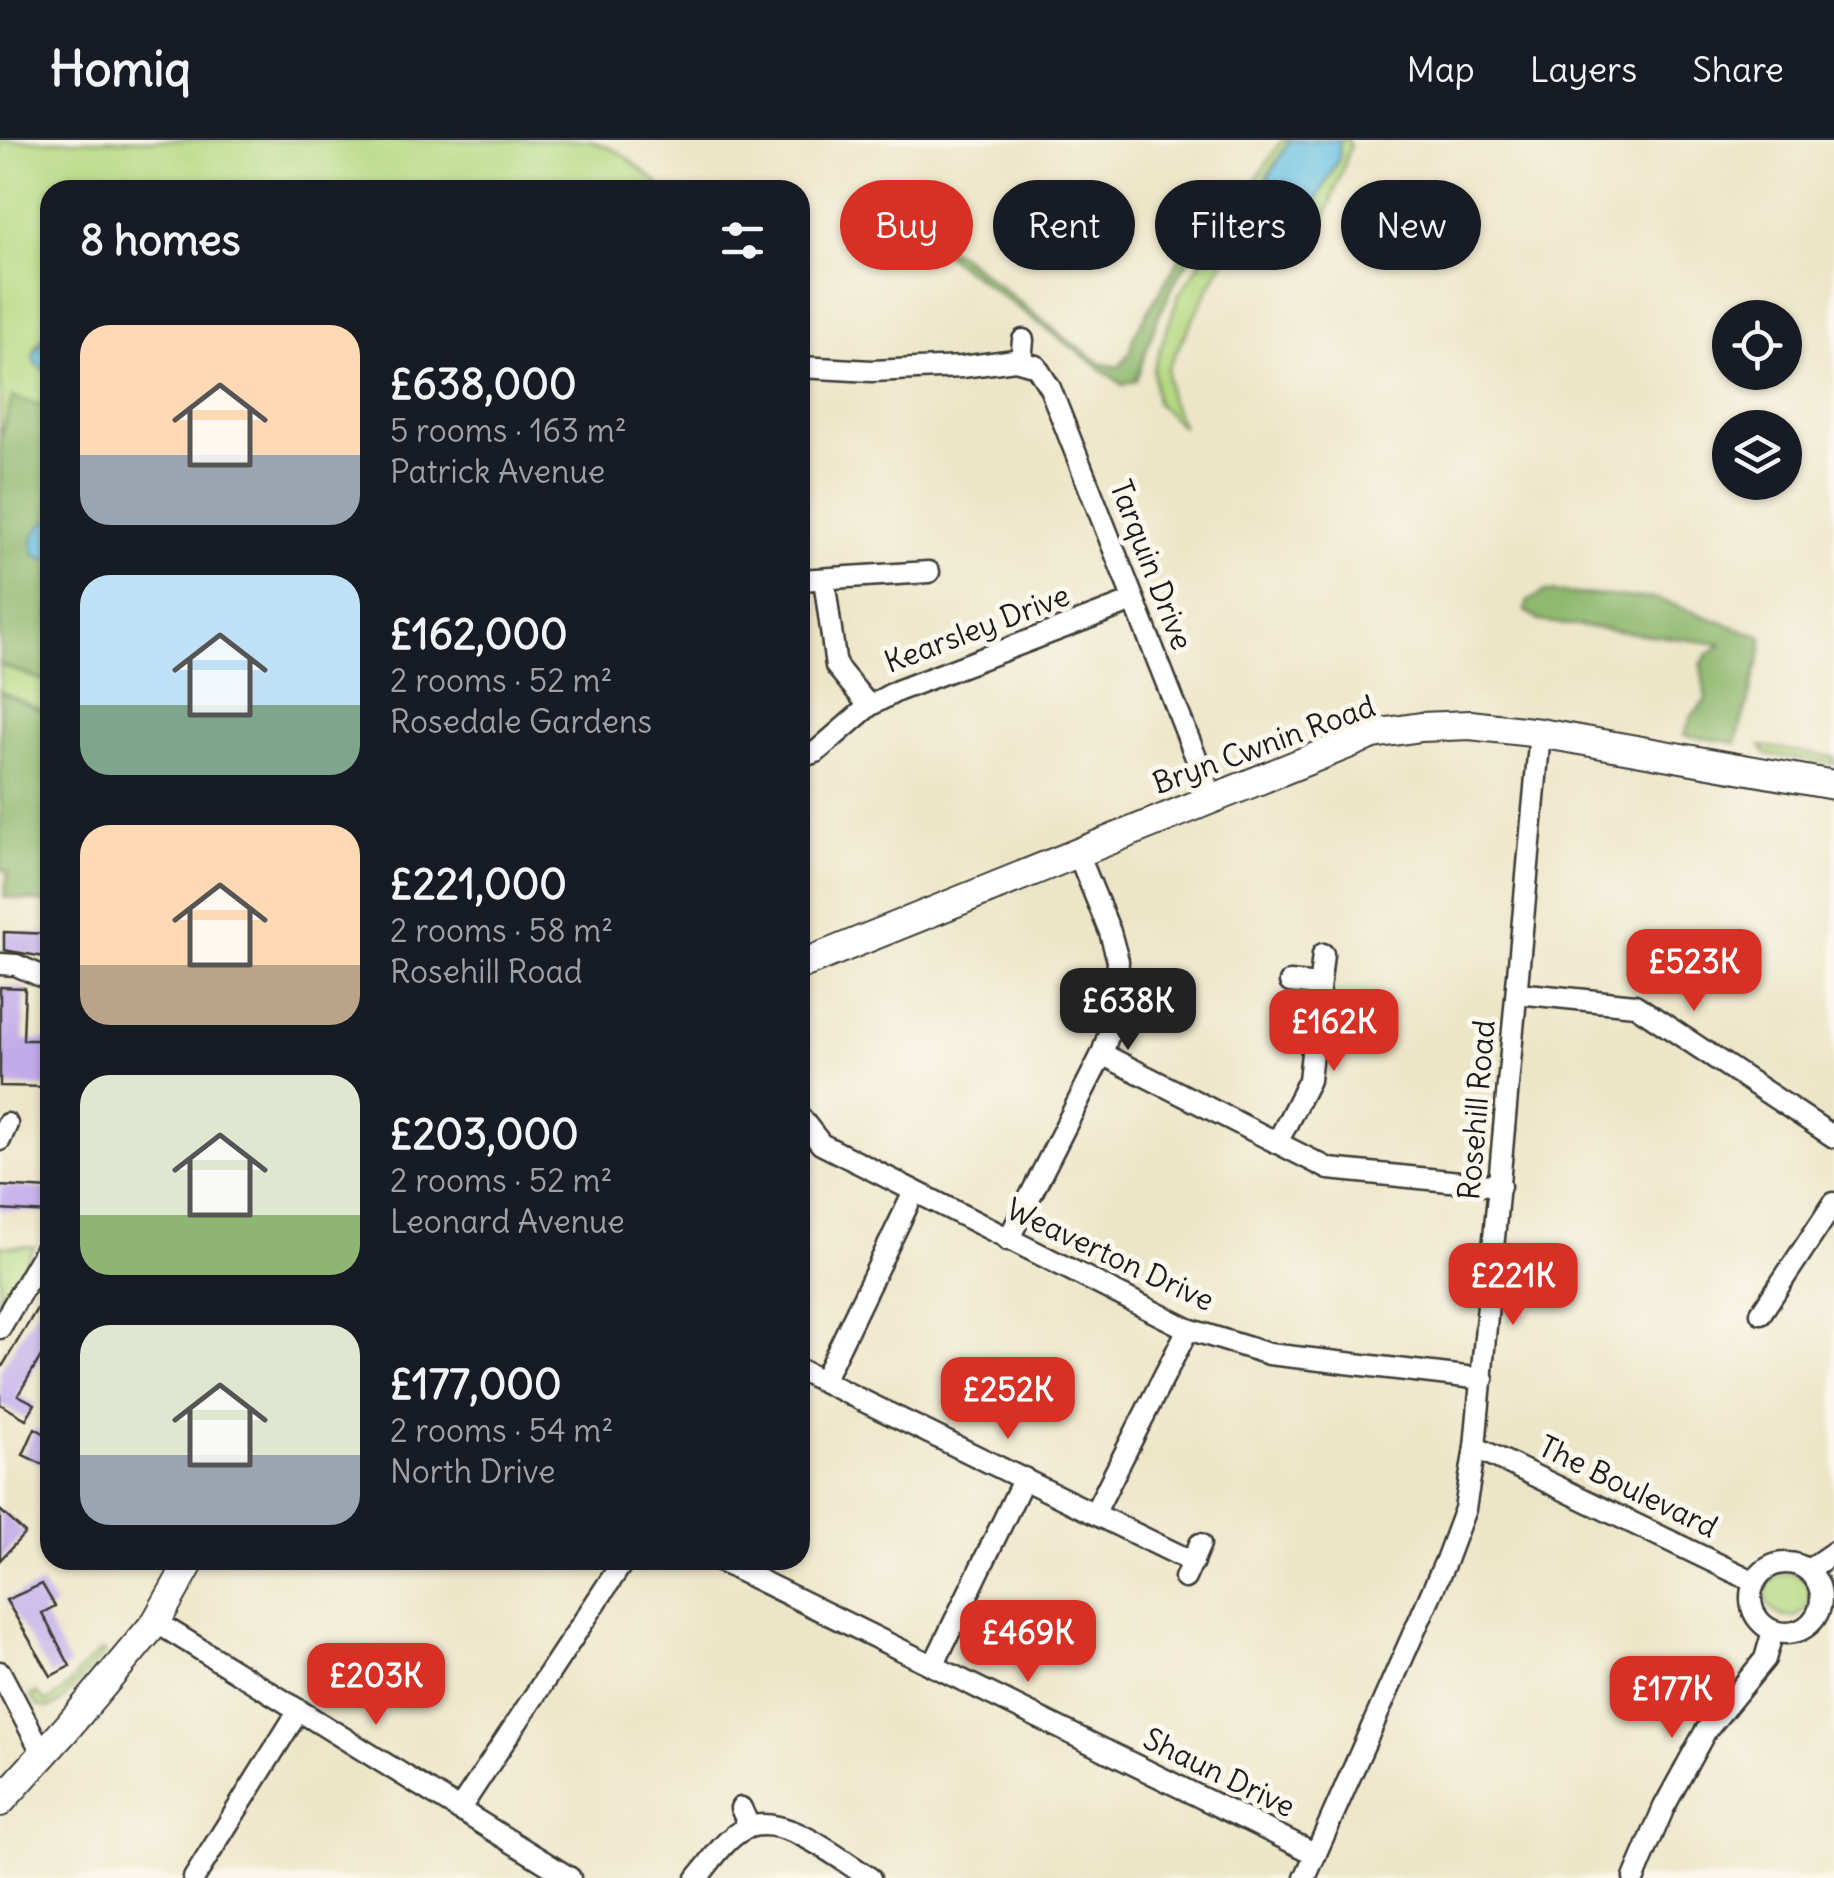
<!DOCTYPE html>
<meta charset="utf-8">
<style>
:root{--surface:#171b24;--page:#20242c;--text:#f1f3f6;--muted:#9ea1a6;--line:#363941;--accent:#d93025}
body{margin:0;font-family:Delius,sans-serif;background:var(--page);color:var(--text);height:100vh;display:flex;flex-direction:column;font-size:38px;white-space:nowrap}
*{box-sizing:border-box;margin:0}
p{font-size:32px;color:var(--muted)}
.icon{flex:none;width:55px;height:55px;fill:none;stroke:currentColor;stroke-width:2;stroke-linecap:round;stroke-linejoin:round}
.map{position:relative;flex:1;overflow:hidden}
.details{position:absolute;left:40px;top:40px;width:770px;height:1390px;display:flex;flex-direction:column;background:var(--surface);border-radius:30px;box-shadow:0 2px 8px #0004}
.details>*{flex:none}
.top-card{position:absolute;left:840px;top:40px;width:842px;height:90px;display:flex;gap:20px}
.tools{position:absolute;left:1712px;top:160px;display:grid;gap:20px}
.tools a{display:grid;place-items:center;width:90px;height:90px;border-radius:50%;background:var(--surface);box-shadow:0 2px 8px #0004;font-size:50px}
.price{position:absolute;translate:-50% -85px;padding:0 22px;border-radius:20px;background:var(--accent);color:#fff;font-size:32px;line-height:65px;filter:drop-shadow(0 2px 5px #0008)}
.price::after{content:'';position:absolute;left:50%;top:60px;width:30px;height:22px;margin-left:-15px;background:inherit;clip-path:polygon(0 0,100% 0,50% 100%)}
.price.selected{background:#222;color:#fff}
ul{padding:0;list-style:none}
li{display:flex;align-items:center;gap:30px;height:250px;padding:0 40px}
li span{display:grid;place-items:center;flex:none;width:280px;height:200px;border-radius:30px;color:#555}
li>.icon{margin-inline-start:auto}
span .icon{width:120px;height:120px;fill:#fffc;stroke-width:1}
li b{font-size:42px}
h2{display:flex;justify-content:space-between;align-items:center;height:120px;padding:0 40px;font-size:42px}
.chip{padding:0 35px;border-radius:45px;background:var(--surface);box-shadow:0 2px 8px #0004;font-size:35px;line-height:90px}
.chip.selected{background:var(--accent);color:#fff}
header{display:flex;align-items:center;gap:60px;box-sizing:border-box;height:140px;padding:0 50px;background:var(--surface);border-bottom:2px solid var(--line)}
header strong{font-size:48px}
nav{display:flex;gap:55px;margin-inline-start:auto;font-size:35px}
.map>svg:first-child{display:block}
.green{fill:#b5d982;stroke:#687a4f;stroke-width:2.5}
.forest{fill:#90b970;stroke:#566a46;stroke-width:2.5}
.water{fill:#63bfe1;stroke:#406e7e;stroke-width:2.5}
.building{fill:#c0abea}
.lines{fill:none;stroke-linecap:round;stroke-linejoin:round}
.street-casing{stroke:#3b3a36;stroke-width:25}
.secondary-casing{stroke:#3b3a36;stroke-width:32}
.street{stroke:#fff;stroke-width:20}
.secondary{stroke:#fff;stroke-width:28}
.labels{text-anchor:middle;stroke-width:10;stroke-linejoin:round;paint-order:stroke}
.street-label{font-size:30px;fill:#1c1c1c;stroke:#fbf7ec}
</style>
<header>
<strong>Homiq</strong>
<nav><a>Map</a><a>Layers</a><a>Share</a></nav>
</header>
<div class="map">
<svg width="1834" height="1738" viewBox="0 0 1834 1738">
<rect width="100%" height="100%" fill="#fbf7ec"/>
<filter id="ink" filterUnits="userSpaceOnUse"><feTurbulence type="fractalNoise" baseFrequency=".01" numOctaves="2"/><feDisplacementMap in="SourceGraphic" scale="20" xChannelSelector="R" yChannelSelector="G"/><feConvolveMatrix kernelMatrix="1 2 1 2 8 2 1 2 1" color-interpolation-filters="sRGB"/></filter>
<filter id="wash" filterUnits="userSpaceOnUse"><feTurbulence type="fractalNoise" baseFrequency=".0048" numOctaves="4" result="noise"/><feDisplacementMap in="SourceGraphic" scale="40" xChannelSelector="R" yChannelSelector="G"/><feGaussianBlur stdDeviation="2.25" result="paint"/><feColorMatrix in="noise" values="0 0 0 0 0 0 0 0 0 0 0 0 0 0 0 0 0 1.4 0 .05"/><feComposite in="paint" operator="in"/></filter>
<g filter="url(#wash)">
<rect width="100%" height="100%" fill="#ece6c8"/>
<!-- green -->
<g class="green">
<polygon points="0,0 590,0 621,13 659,44 655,50 50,50 50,190 35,208 44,230 50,230 50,574 0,552"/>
<polygon points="1282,0 1290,0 1266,37 1299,95 1339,18 1340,0 1348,0 1350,7 1324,82 1308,103 1277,117 1235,98 1167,229 1169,258 1183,287 1156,263 1153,229 1179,155"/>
<polygon points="1761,606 1834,617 1834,624 1766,614"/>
<polygon points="0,1106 34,1107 0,1167"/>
<circle cx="1789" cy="1455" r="22"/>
<path d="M 101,1511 L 105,1514 L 59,1564 L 47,1568 L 38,1566 L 31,1556 L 36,1553 L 46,1562 C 69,1553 80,1525 101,1511 Z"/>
</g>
<!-- forest -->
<g class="forest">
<polygon points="1218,53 1232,56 1178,136 1156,182 1136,240 1123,245 934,106 958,113 1062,196 1102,224 1120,227 1130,211 1133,197"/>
<polygon points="13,257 50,268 50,543 0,525 0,297"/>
<polygon points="1545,452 1658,459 1762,497 1762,509 1736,603 1684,595 1692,576 1706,560 1701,525 1707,515 1722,504 1539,481 1525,470 1528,461"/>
<polygon points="0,552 50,574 50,763 4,757 8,732 0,729"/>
</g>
<!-- water -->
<g class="water">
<polygon points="1290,0 1340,0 1339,18 1299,95 1279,108 1256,86 1251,68"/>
<polygon points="50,190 50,230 36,225 33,215"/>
<path d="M 47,380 L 50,381 L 50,421 L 35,415 C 29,401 37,389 47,380 Z"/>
</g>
<g id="blocks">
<!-- building -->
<g class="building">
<polygon points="4,792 50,794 50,818 4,810"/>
<polygon points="0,847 25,848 23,900 50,900 50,947 0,946"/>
<polygon points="0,1046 50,1049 49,1073 0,1070"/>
<polygon points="50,1147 50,1201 18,1255 35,1264 26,1279 0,1264 0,1230"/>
<polygon points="35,1288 50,1297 50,1328 23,1315"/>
<polygon points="0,1370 25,1393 0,1420"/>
<polygon points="42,1444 55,1466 42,1473 70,1526 51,1536 6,1460"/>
</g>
</g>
</g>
<g filter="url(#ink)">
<use href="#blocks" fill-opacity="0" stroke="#3b3a36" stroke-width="2.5"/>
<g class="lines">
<!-- street casing -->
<g class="street-casing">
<g id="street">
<polyline points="1021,221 1023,200"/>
<polyline points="800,227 872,231 962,227 1015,220 1036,226 1050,248 1212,658"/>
<polyline points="824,439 836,526 869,566"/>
<polyline points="800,440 929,432"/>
<polyline points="800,617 816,612 869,566 897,551 1133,461"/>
<polyline points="0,824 16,825 50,840"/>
<polyline points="1290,842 1318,845"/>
<polyline points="1517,853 1635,865 1834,997"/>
<polyline points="1102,914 1329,1029 1500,1046"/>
<polyline points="800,977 821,1004 1188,1189 1269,1214 1483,1239"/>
<polyline points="0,1000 7,984"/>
<polyline points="1277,1003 1309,940 1323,814"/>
<polyline points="1008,1100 1102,914 1115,875 1118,821 1110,792 1077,711"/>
<polyline points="1761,1173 1834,1063"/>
<polyline points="0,1188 50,1102"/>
<polyline points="800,1230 1193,1422"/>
<polyline points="823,1241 914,1052"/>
<polyline points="1475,1307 1755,1442"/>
<polyline points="1095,1372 1188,1189"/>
<polyline points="718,1420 1316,1714"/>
<circle cx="1786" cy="1458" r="35"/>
<polyline points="1808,1430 1834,1412"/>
<polyline points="1185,1438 1200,1404"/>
<polyline points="156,1482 570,1738"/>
<polyline points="933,1526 1024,1338"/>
<polyline points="0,1532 43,1614"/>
<polyline points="741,1668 749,1686"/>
<polyline points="459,1670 624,1420"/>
<polyline points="194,1738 299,1570"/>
<path d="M 697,1738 C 710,1723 722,1703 739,1692 C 777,1666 837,1718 870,1738"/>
<polyline points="1305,1738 1446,1420 1465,1369 1475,1307 1540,593"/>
<polyline points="1634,1738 1664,1667 1705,1592 1765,1519 1773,1491"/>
</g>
</g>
<!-- secondary casing -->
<g class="secondary-casing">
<g id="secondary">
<polyline points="800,825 1373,594 1421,587 1470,585 1540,593 1834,645"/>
<polyline points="0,1662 66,1589 156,1482 191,1420"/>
</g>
</g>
<!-- street -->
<use href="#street" class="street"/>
<!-- secondary -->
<use href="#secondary" class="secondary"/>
</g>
</g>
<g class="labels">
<!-- street labels -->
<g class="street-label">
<text transform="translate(1151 425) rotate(69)" y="10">Tarquin Drive</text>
<text transform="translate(977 489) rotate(-21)" y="10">Kearsley Drive</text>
<text transform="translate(1264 605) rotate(-20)" y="10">Bryn Cwnin Road</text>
<text transform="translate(1477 970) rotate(-85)" y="10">Rosehill Road</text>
<text transform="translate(1110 1115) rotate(25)" y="10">Weaverton Drive</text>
<text transform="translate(1628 1347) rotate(26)" y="10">The Boulevard</text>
<text transform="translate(1219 1633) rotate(26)" y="10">Shaun Drive</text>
</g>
</g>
</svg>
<div class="tools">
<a><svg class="icon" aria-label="locate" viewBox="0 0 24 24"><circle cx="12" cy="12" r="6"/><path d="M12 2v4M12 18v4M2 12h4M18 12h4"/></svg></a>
<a><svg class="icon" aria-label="layers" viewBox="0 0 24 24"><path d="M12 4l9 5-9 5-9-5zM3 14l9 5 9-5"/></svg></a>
</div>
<b class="price" style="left:1694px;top:874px">£523K</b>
<b class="price selected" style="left:1128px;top:913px">£638K</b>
<b class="price" style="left:1334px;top:934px">£162K</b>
<b class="price" style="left:1513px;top:1188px">£221K</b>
<b class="price" style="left:1008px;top:1302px">£252K</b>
<b class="price" style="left:1028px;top:1545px">£469K</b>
<b class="price" style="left:376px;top:1588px">£203K</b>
<b class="price" style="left:1672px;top:1601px">£177K</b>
<div class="top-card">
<a class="chip selected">Buy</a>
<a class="chip">Rent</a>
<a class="chip">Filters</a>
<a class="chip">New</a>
</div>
<section class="details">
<h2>8 homes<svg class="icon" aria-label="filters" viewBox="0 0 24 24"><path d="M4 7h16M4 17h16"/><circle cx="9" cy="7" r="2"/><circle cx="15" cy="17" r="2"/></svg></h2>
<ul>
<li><span style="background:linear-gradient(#ffd9b3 65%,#9aa5b1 0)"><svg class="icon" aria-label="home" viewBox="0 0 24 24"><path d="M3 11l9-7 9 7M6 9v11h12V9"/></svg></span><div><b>£638,000</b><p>5 rooms · 163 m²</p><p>Patrick Avenue</p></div></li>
<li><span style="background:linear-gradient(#bfe0f5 65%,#7fa58c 0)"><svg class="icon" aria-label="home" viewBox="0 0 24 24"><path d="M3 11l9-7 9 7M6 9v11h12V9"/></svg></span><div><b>£162,000</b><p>2 rooms · 52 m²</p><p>Rosedale Gardens</p></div></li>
<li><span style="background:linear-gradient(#ffd9b3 70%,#b9a48a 0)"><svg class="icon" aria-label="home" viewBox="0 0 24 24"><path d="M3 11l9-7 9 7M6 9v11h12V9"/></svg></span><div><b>£221,000</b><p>2 rooms · 58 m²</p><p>Rosehill Road</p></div></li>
<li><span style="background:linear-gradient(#dfe7d0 70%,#8fb573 0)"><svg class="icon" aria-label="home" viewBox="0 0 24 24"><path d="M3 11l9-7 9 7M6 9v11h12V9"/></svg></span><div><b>£203,000</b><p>2 rooms · 52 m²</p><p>Leonard Avenue</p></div></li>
<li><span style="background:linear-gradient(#dfe7d0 65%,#9aa5b1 0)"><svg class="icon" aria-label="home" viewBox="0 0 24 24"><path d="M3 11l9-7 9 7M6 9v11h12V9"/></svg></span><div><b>£177,000</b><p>2 rooms · 54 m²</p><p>North Drive</p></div></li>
</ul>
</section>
</div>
